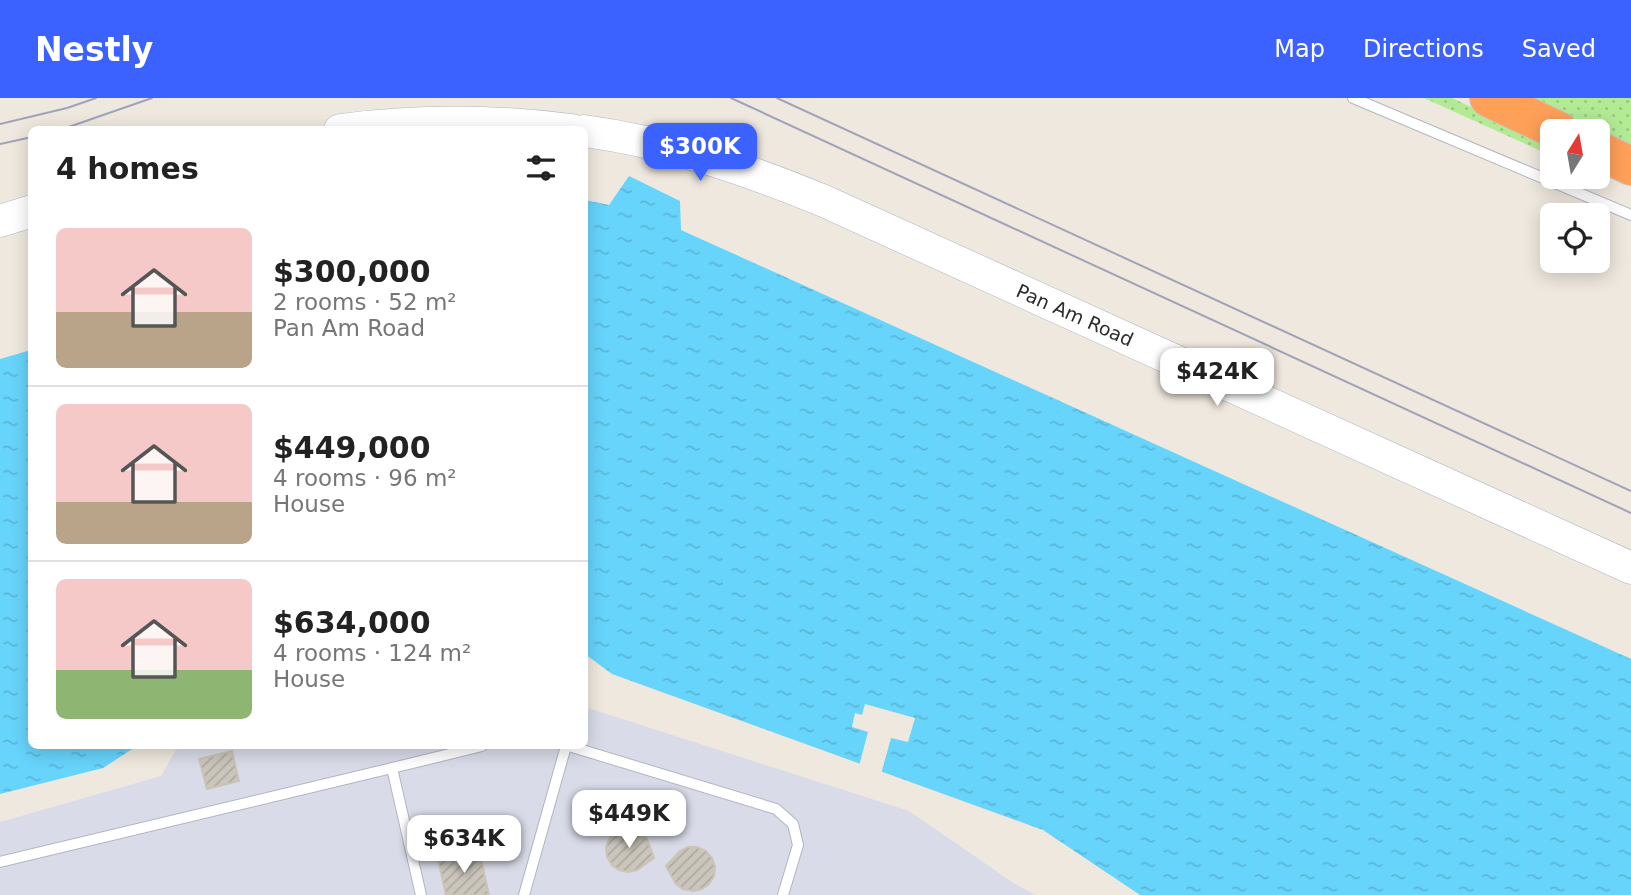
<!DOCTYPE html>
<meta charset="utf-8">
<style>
:root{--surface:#fff;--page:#f2f2f2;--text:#222;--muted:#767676;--line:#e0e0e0;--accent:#3b61ff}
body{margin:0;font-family:"DejaVu Sans",sans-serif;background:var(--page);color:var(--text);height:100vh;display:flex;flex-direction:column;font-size:26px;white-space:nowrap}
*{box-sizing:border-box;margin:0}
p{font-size:23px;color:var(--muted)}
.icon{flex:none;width:38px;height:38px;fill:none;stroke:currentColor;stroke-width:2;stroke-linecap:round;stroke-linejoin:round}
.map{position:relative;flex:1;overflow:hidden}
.details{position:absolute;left:28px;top:28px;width:560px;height:623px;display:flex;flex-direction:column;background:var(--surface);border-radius:10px;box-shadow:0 4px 18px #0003}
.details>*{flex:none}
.needle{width:46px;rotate:11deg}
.tools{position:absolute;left:1540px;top:21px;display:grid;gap:14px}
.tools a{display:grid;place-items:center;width:70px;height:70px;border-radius:10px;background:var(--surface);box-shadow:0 4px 18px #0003;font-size:35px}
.price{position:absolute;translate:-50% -60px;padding:0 16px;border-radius:14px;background:#fff;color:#222;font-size:23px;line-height:46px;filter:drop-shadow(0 2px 4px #0008)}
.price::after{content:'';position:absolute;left:50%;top:42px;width:21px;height:16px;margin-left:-10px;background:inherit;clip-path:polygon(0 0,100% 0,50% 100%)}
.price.selected{background:var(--accent);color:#fff}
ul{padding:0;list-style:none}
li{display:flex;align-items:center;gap:21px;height:175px;padding:0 28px}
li+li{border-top:2px solid var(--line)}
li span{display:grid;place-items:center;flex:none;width:196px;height:140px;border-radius:10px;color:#555}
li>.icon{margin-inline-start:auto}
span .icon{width:84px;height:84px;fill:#fffc;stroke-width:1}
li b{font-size:30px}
h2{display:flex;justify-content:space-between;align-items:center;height:84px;padding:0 28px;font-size:30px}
header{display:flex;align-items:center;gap:42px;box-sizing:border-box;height:98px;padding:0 35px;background:var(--accent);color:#fff}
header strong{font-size:33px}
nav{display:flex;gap:38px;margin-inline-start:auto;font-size:24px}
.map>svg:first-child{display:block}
.airport{fill:#d9dce8}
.grass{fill:url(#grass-dots)}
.water{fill:url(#water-ripples)}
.pier{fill:#efe8de}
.building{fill:url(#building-hatch);stroke:#cbc4b7;stroke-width:2}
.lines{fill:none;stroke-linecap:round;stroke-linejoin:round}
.lane-casing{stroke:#b2b4c1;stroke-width:12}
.secondary-casing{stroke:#b2b4c1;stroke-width:33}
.highway-casing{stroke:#c8c8c8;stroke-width:40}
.lane{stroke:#fff;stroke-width:10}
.secondary{stroke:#fff;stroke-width:32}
.highway{stroke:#ffa059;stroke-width:38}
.tram{stroke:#9fa3b9;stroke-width:2}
.labels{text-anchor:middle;stroke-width:5;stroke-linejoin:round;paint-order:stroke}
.street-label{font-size:19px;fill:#2c2c2c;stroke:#fff}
</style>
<header>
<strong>Nestly</strong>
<nav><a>Map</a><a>Directions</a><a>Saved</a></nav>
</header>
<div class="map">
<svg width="1631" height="797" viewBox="0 0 1631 797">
<defs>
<pattern id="grass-dots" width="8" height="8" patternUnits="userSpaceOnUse" patternTransform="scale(1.75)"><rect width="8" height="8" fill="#b3eb95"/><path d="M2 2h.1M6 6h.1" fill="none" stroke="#9aca81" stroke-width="1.8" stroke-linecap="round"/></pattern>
<pattern id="water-ripples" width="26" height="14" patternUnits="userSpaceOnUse" patternTransform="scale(1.75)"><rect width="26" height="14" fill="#67d4fb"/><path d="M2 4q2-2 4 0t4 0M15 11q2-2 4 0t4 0" fill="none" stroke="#5ab6d7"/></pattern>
<pattern id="building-hatch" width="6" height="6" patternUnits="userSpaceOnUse" patternTransform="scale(1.75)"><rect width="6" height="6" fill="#cac6bc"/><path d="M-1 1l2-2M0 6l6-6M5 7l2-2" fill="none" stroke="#aeaaa2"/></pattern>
</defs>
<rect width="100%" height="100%" fill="#efe8de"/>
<!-- airport -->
<polygon class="airport" points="585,609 909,713 1015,786 1035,797 0,797 0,724 161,678 178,648 584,648"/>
<!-- grass -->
<g class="grass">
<polygon points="1424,0 1452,0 1552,47 1552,58"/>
<polygon points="1511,0 1631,0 1631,57 1598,33 1581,33"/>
</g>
<!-- water -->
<g class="water">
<polygon points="629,78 680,103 681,132 1631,561 1631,797 1140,797 1043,732 612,576 585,556 585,102 609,107"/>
<polygon points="31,252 32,648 137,648 103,670 0,696 0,261"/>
</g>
<!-- pier -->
<polygon class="pier" points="865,606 915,620 908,644 891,640 881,676 859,668 868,634 852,629 855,615 862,617"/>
<!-- building -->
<g class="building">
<polygon points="232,653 239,683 207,691 199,661"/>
<polygon points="624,730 633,730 641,734 647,741 654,760 637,772 628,774 619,772 612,767 607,759 606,749 609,741 615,734"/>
<polygon points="688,749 697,749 706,753 712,760 715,769 714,778 709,786 702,791 693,793 683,791 676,786 666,768 680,753"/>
<polygon points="479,752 489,797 446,797 438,761"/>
</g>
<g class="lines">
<!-- lane casing -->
<g class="lane-casing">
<g id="lane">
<polyline points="1353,0 1631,117"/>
<polyline points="569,648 776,711 793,726 798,747 783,797"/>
<polyline points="392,670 482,648"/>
<polyline points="0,764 392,670 421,797"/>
<polyline points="524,797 566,648"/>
</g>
</g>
<!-- secondary casing -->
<g class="secondary-casing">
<g id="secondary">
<path d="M 340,32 C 417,22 494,22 572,32"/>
<path d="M 584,33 C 668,44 746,71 824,103 L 1631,470"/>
<polyline points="0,123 32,113"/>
</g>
</g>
<!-- highway casing -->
<g class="highway-casing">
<g id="highway">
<polyline points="1489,0 1559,33"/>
<polyline points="1598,52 1631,68"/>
</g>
</g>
<!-- lane -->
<use href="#lane" class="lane"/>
<!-- secondary -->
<use href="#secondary" class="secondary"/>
<!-- highway -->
<use href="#highway" class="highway"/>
<!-- tram -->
<g class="tram">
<polyline points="731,0 1631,415"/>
<polyline points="777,0 1631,393"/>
<polyline points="0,26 67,10 96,0"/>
<polyline points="60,32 152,0"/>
<polyline points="0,46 32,39"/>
</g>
</g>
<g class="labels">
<!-- street labels -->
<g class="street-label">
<text transform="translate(1075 217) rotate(24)" y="7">Pan Am Road</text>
</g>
</g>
</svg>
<div class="tools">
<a><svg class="needle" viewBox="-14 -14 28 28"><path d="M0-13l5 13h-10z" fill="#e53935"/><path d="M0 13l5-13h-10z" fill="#767676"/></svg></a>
<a><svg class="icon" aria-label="locate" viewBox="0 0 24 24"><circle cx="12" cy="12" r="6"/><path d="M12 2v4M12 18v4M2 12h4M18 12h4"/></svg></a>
</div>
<b class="price selected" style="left:700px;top:85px">$300K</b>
<b class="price" style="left:1217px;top:310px">$424K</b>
<b class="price" style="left:629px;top:752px">$449K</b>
<b class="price" style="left:464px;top:777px">$634K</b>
<section class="details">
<h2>4 homes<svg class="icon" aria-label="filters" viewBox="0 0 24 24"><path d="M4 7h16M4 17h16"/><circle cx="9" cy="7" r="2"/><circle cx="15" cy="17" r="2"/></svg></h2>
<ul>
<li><span style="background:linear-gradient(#f6c9c9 60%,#b9a48a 0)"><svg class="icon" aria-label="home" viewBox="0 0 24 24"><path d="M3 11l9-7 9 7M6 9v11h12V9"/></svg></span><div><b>$300,000</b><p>2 rooms · 52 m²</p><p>Pan Am Road</p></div></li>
<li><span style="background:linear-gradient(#f6c9c9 70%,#b9a48a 0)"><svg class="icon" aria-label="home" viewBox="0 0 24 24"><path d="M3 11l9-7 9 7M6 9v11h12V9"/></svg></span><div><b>$449,000</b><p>4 rooms · 96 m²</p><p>House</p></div></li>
<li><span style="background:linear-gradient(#f6c9c9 65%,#8fb573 0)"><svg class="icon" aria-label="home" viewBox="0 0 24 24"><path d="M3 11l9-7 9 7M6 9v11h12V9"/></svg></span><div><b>$634,000</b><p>4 rooms · 124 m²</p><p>House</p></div></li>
</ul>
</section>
</div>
